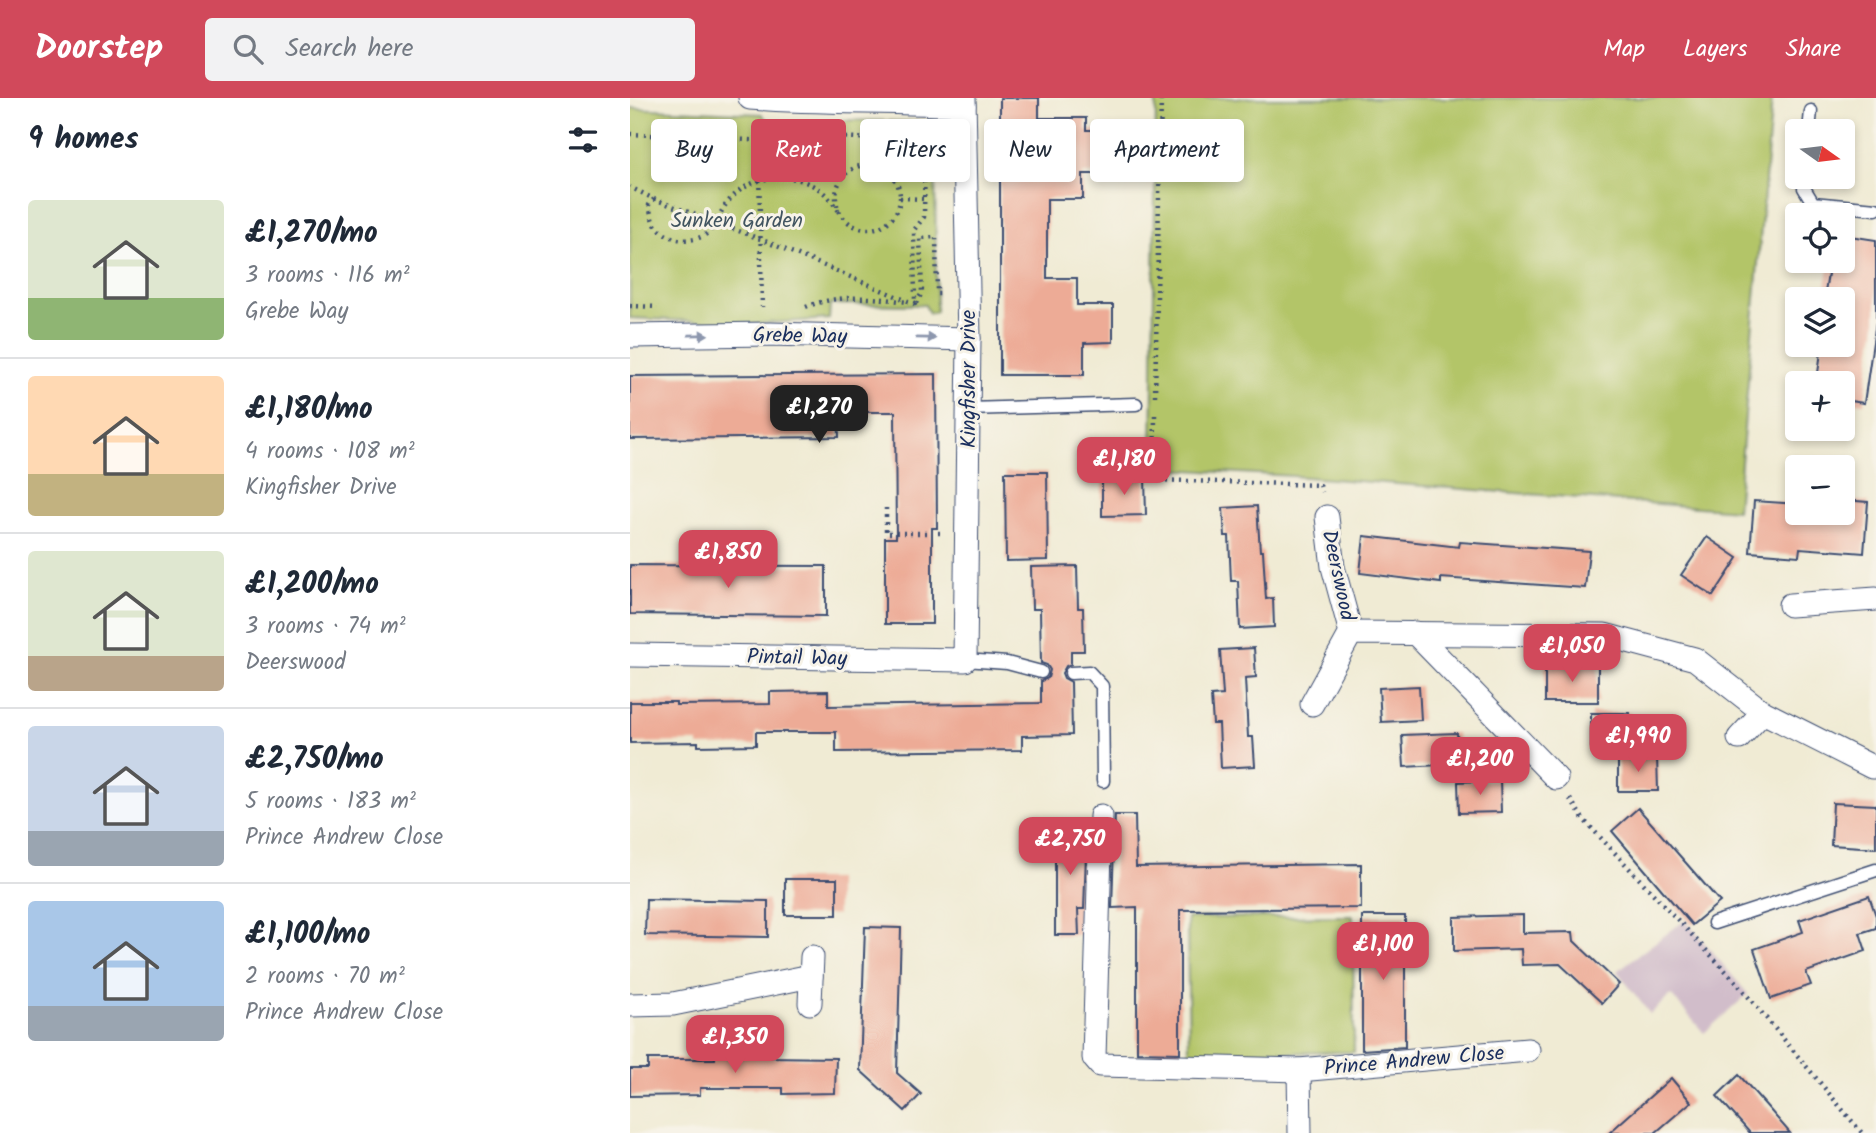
<!DOCTYPE html>
<meta charset="utf-8">
<style>
:root{--surface:#fff;--page:#f2f2f3;--text:#1f2937;--muted:#747a83;--line:#e0e1e3;--accent:#d1495b}
body{margin:0;font-family:Kalam,sans-serif;background:var(--page);color:var(--text);height:100vh;display:flex;flex-direction:column;font-size:26px;white-space:nowrap}
*{box-sizing:border-box;margin:0}
p{font-size:23px;color:var(--muted)}
.icon{flex:none;width:38px;height:38px;fill:none;stroke:currentColor;stroke-width:2;stroke-linecap:round;stroke-linejoin:round}
.map{position:relative;flex:1;overflow:hidden}
.drawer{display:flex;flex-direction:column;background:var(--surface);width:630px}
.drawer>*{flex:none}
.hud{position:absolute;left:21px;top:21px;width:665px;height:63px;display:flex;gap:14px}
.needle{width:46px;rotate:104deg}
.tools{position:absolute;left:1155px;top:21px;display:grid;gap:14px}
.tools a{display:grid;place-items:center;width:70px;height:70px;border-radius:7px;background:var(--surface);box-shadow:0 4px 10px #0003;font-size:35px}
.price{position:absolute;translate:-50% -60px;padding:0 16px;border-radius:14px;background:var(--accent);color:#fff;font-size:23px;line-height:46px;filter:drop-shadow(0 2px 4px #0008)}
.price::after{content:'';position:absolute;left:50%;top:42px;width:21px;height:16px;margin-left:-10px;background:inherit;clip-path:polygon(0 0,100% 0,50% 100%)}
.price.on{background:#222;color:#fff}
ul{padding:0;list-style:none}
li{display:flex;align-items:center;gap:21px;height:175px;padding:0 28px}
li+li{border-top:2px solid var(--line)}
li span{display:grid;place-items:center;flex:none;width:196px;height:140px;border-radius:7px;color:#555}
li>.icon{margin-inline-start:auto}
span .icon{width:84px;height:84px;fill:#fffc;stroke-width:1}
li b{font-size:30px}
h2{display:flex;justify-content:space-between;align-items:center;height:84px;padding:0 28px;font-size:30px}
.pill{padding:0 24px;border-radius:7px;background:var(--surface);box-shadow:0 4px 10px #0003;font-size:24px;line-height:63px}
.pill.on{background:var(--accent);color:#fff}
header{display:flex;align-items:center;gap:42px;box-sizing:border-box;height:98px;padding:0 35px;background:var(--accent);color:#fff}
header strong{font-size:33px}
nav{display:flex;gap:38px;margin-inline-start:auto;font-size:24px}
.search{width:490px;height:63px;background:var(--page);display:flex;align-items:center;gap:18px;box-sizing:border-box;padding:0 24px;border-radius:7px;color:var(--muted);font-size:26px}
main{display:flex;flex:1;min-height:0}
.map>svg:first-child{display:block}
.industrial{fill:#d1bdca}
.green{fill:#b3c568;stroke:#677a63;stroke-width:2}
.building{fill:#edab96}
.lines{fill:none;stroke-linecap:round;stroke-linejoin:round}
.service-casing{stroke:#3b4b70;stroke-width:15}
.minor-casing{stroke:#3b4b70;stroke-width:25}
.path{stroke:#3b4b70;stroke-width:4.5;stroke-dasharray:2 5;stroke-linecap:butt}
.service{stroke:#fff;stroke-width:12}
.minor{stroke:#fff;stroke-width:23}
.oneway{fill:#8d97ae}
.labels{text-anchor:middle;stroke-width:6;stroke-linejoin:round;paint-order:stroke}
.park-label{font-size:21px;fill:#415460;stroke:#f7f3e8}
.street-label{font-size:21px;fill:#1b2f5e;stroke:#f7f3e8}
</style>
<header>
<strong>Doorstep</strong>
<div class="search"><svg class="icon" aria-label="search" viewBox="0 0 24 24"><circle cx="10" cy="10" r="6"/><path d="M15 15l6 6"/></svg>Search here</div>
<nav><a>Map</a><a>Layers</a><a>Share</a></nav>
</header>
<main>
<section class="drawer">
<h2>9 homes<svg class="icon" aria-label="filters" viewBox="0 0 24 24"><path d="M4 7h16M4 17h16"/><circle cx="9" cy="7" r="2"/><circle cx="15" cy="17" r="2"/></svg></h2>
<ul>
<li><span style="background:linear-gradient(#dfe7d0 70%,#8fb573 0)"><svg class="icon" aria-label="home" viewBox="0 0 24 24"><path d="M3 11l9-7 9 7M6 9v11h12V9"/></svg></span><div><b>£1,270/mo</b><p>3 rooms · 116 m²</p><p>Grebe Way</p></div></li>
<li><span style="background:linear-gradient(#ffd9b3 70%,#c2b280 0)"><svg class="icon" aria-label="home" viewBox="0 0 24 24"><path d="M3 11l9-7 9 7M6 9v11h12V9"/></svg></span><div><b>£1,180/mo</b><p>4 rooms · 108 m²</p><p>Kingfisher Drive</p></div></li>
<li><span style="background:linear-gradient(#dfe7d0 75%,#b9a48a 0)"><svg class="icon" aria-label="home" viewBox="0 0 24 24"><path d="M3 11l9-7 9 7M6 9v11h12V9"/></svg></span><div><b>£1,200/mo</b><p>3 rooms · 74 m²</p><p>Deerswood</p></div></li>
<li><span style="background:linear-gradient(#c9d6e8 75%,#9aa5b1 0)"><svg class="icon" aria-label="home" viewBox="0 0 24 24"><path d="M3 11l9-7 9 7M6 9v11h12V9"/></svg></span><div><b>£2,750/mo</b><p>5 rooms · 183 m²</p><p>Prince Andrew Close</p></div></li>
<li><span style="background:linear-gradient(#a9c7e8 75%,#9aa5b1 0)"><svg class="icon" aria-label="home" viewBox="0 0 24 24"><path d="M3 11l9-7 9 7M6 9v11h12V9"/></svg></span><div><b>£1,100/mo</b><p>2 rooms · 70 m²</p><p>Prince Andrew Close</p></div></li>
</ul>
</section>
<div class="map">
<svg width="1246" height="1035" viewBox="0 0 1246 1035">
<rect width="100%" height="100%" fill="#f7f3e8"/>
<filter id="ink" filterUnits="userSpaceOnUse"><feTurbulence type="fractalNoise" baseFrequency=".0143" numOctaves="2"/><feDisplacementMap in="SourceGraphic" scale="14" xChannelSelector="R" yChannelSelector="G"/><feConvolveMatrix kernelMatrix="1 2 1 2 8 2 1 2 1" color-interpolation-filters="sRGB"/></filter>
<filter id="wash" filterUnits="userSpaceOnUse"><feTurbulence type="fractalNoise" baseFrequency=".00686" numOctaves="4" result="noise"/><feDisplacementMap in="SourceGraphic" scale="28" xChannelSelector="R" yChannelSelector="G"/><feGaussianBlur stdDeviation="1.57" result="paint"/><feColorMatrix in="noise" values="0 0 0 0 0 0 0 0 0 0 0 0 0 0 0 0 0 1.4 0 .05"/><feComposite in="paint" operator="in"/></filter>
<g filter="url(#wash)">
<rect width="100%" height="100%" fill="#f0ebd4"/>
<!-- industrial -->
<polygon class="industrial" points="1055,822 1118,896 1074,935 1041,897 1020,916 987,873"/>
<!-- green -->
<g class="green">
<polygon points="526,0 1142,0 1107,412 663,378 522,370"/>
<polygon points="0,10 132,16 139,25 198,28 215,22 305,24 306,214 299,215 295,207 200,206 199,221 91,228 86,224 0,220"/>
<polygon points="723,818 724,954 559,956 557,820"/>
</g>
<g id="blocks">
<!-- building -->
<g class="building">
<polygon points="370,0 409,0 409,20 456,20 456,32 482,32 482,76 453,76 453,101 417,101 417,180 447,180 447,207 483,207 483,244 454,245 454,277 370,277"/>
<polygon points="1213,137 1246,142 1246,224 1234,305 1213,302 1213,285 1208,285 1209,278 1188,275 1192,247 1213,247 1213,201 1194,201 1200,163 1213,163"/>
<polygon points="306,276 307,430 302,430 302,526 255,526 255,440 266,440 265,314 208,314 209,339 0,341 0,278"/>
<polygon points="375,374 417,374 418,462 376,463"/>
<polygon points="515,379 516,417 472,418 472,380"/>
<polygon points="1213,402 1238,404 1234,455 1170,450 1169,458 1120,454 1124,403 1167,406 1167,415 1213,415"/>
<polygon points="627,408 630,453 633,453 636,501 643,500 644,529 610,531 608,483 601,483 599,438 595,438 593,410"/>
<polygon points="734,438 829,449 830,444 959,453 955,490 811,480 811,485 730,475"/>
<polygon points="1077,439 1108,460 1083,498 1051,477"/>
<polygon points="0,467 196,468 196,518 0,516"/>
<polygon points="447,468 448,510 453,510 454,553 441,553 441,566 436,568 432,575 434,580 441,584 442,637 392,638 392,652 206,654 206,634 126,634 126,647 68,648 68,644 0,645 0,604 46,604 46,607 140,606 140,594 198,593 198,608 411,605 411,583 418,580 420,572 417,567 411,565 410,511 402,511 401,469"/>
<polygon points="624,550 626,579 615,580 618,639 623,639 625,668 591,670 589,626 583,626 581,598 593,597 590,552"/>
<rect x="915" y="568" width="53" height="36"/>
<polygon points="789,588 791,622 751,624 749,590"/>
<rect x="961" y="615" width="39" height="34"/>
<polygon points="827,635 829,666 774,669 772,637"/>
<polygon points="1027,659 1028,693 988,693 988,660"/>
<polygon points="870,682 871,714 829,715 828,684"/>
<polygon points="1203,705 1246,707 1246,750 1201,747"/>
<polygon points="1008,710 1090,804 1062,827 982,733"/>
<polygon points="485,717 505,717 506,769 731,766 731,810 550,812 550,955 507,954 507,809 482,810"/>
<polygon points="425,727 457,727 454,811 448,811 449,837 425,837"/>
<rect x="155" y="781" width="52" height="36"/>
<polygon points="1239,798 1246,818 1246,830 1230,835 1236,853 1176,874 1181,887 1141,901 1124,851 1173,834 1169,822"/>
<polygon points="16,801 138,803 138,839 15,837"/>
<polygon points="893,817 893,835 943,834 944,843 989,886 972,905 930,866 892,867 891,851 824,853 824,819"/>
<polygon points="732,818 775,818 775,949 732,952"/>
<polygon points="235,829 271,830 267,975 291,996 275,1013 230,972"/>
<polygon points="85,954 137,954 137,959 206,960 205,995 153,996 153,990 70,990 70,997 0,998 0,971 18,971 18,961 85,961"/>
<polygon points="1109,977 1140,1012 1160,1035 1120,1035 1087,998"/>
<polygon points="1041,980 1061,1004 1025,1035 979,1035"/>
</g>
</g>
</g>
<g filter="url(#ink)">
<use href="#blocks" fill-opacity="0" stroke="#3b4b70" stroke-width="2"/>
<g class="lines">
<!-- service casing -->
<g class="service-casing">
<g id="service">
<polyline points="1179,33 1181,13"/>
<polyline points="1175,79 1174,90 1183,105 1246,111"/>
<polyline points="339,311 506,306"/>
<polyline points="335,562 377,565 411,574"/>
<polyline points="441,575 459,574 472,588 473,683"/>
<polyline points="1084,825 1246,772"/>
</g>
</g>
<!-- minor casing -->
<g class="minor-casing">
<g id="minor">
<path d="M 120,0 C 192,5 263,3 334,7"/>
<polyline points="0,238 140,236 339,241"/>
<polyline points="697,419 703,469 721,535"/>
<polyline points="1160,507 1246,501"/>
<polyline points="785,535 926,680"/>
<polyline points="0,557 335,562 339,241 334,0"/>
<polyline points="682,606 721,535 975,537 1065,561 1133,614"/>
<polyline points="1109,640 1133,614 1242,669 1246,669"/>
<polyline points="471,718 464,960 470,967 669,972 898,952"/>
<polyline points="180,905 182,859"/>
<polyline points="0,907 43,906 181,878"/>
<polyline points="669,972 670,1035"/>
</g>
</g>
<!-- path -->
<g class="path">
<polyline points="128,26 132,209"/>
<polyline points="0,36 195,46 210,39 295,44 294,119 284,132 285,206 130,141 24,101 0,89"/>
<circle cx="238" cy="99" r="32"/>
<polyline points="270,100 294,101"/>
<path d="M 24,101 L 19,107 C 20,111 21,118 23,123 C 32,141 58,147 75,137 C 86,130 89,115 97,105 C 119,77 161,71 190,92 C 199,98 205,108 211,116"/>
<polyline points="286,205 292,195 290,140 306,139 307,196 313,196"/>
<polyline points="0,208 28,209"/>
<path d="M 176,209 C 208,196 244,199 277,204"/>
<polyline points="525,298 531,0"/>
<polyline points="525,317 524,382 690,387 692,394"/>
<polyline points="256,410 256,435 312,435"/>
<polyline points="940,701 954,722 1106,884 1232,1035"/>
</g>
<!-- service -->
<use href="#service" class="service"/>
<!-- minor -->
<use href="#minor" class="minor"/>
</g>
<!-- one-way arrows -->
<defs><path id="oneway-solid" d="M-6-.8H1V-3.2L6.5 0L1 3.2V.8H-6Z" transform="scale(1.75)"/></defs>
<g class="oneway">
<use href="#oneway-solid" transform="translate(68 237) rotate(-1)"/>
<use href="#oneway-solid" transform="translate(296 240) rotate(1)"/>
</g>
</g>
<g class="labels">
<!-- park labels -->
<g class="park-label">
<text x="107" y="129">Sunken Garden</text>
</g>
<!-- street labels -->
<g class="street-label">
<text transform="translate(170 237) rotate(1)" y="7">Grebe Way</text>
<text transform="translate(338 281) rotate(-90)" y="7">Kingfisher Drive</text>
<text transform="translate(709 477) rotate(78)" y="7">Deerswood</text>
<text transform="translate(167 559) rotate(1)" y="7">Pintail Way</text>
<text transform="translate(784 962) rotate(-5)" y="7">Prince Andrew Close</text>
</g>
</g>
</svg>
<div class="tools">
<a><svg class="needle" viewBox="-14 -14 28 28"><path d="M0-13l5 13h-10z" fill="#e53935"/><path d="M0 13l5-13h-10z" fill="#747a83"/></svg></a>
<a><svg class="icon" aria-label="locate" viewBox="0 0 24 24"><circle cx="12" cy="12" r="6"/><path d="M12 2v4M12 18v4M2 12h4M18 12h4"/></svg></a>
<a><svg class="icon" aria-label="layers" viewBox="0 0 24 24"><path d="M12 4l9 5-9 5-9-5zM3 14l9 5 9-5"/></svg></a>
<a>+</a>
<a>−</a>
</div>
<b class="price on" style="left:189px;top:347px">£1,270</b>
<b class="price" style="left:494px;top:399px">£1,180</b>
<b class="price" style="left:98px;top:492px">£1,850</b>
<b class="price" style="left:942px;top:586px">£1,050</b>
<b class="price" style="left:1008px;top:676px">£1,990</b>
<b class="price" style="left:850px;top:699px">£1,200</b>
<b class="price" style="left:440px;top:779px">£2,750</b>
<b class="price" style="left:753px;top:884px">£1,100</b>
<b class="price" style="left:105px;top:977px">£1,350</b>
<div class="hud">
<a class="pill">Buy</a>
<a class="pill on">Rent</a>
<a class="pill">Filters</a>
<a class="pill">New</a>
<a class="pill">Apartment</a>
</div>
</div>
</main>
